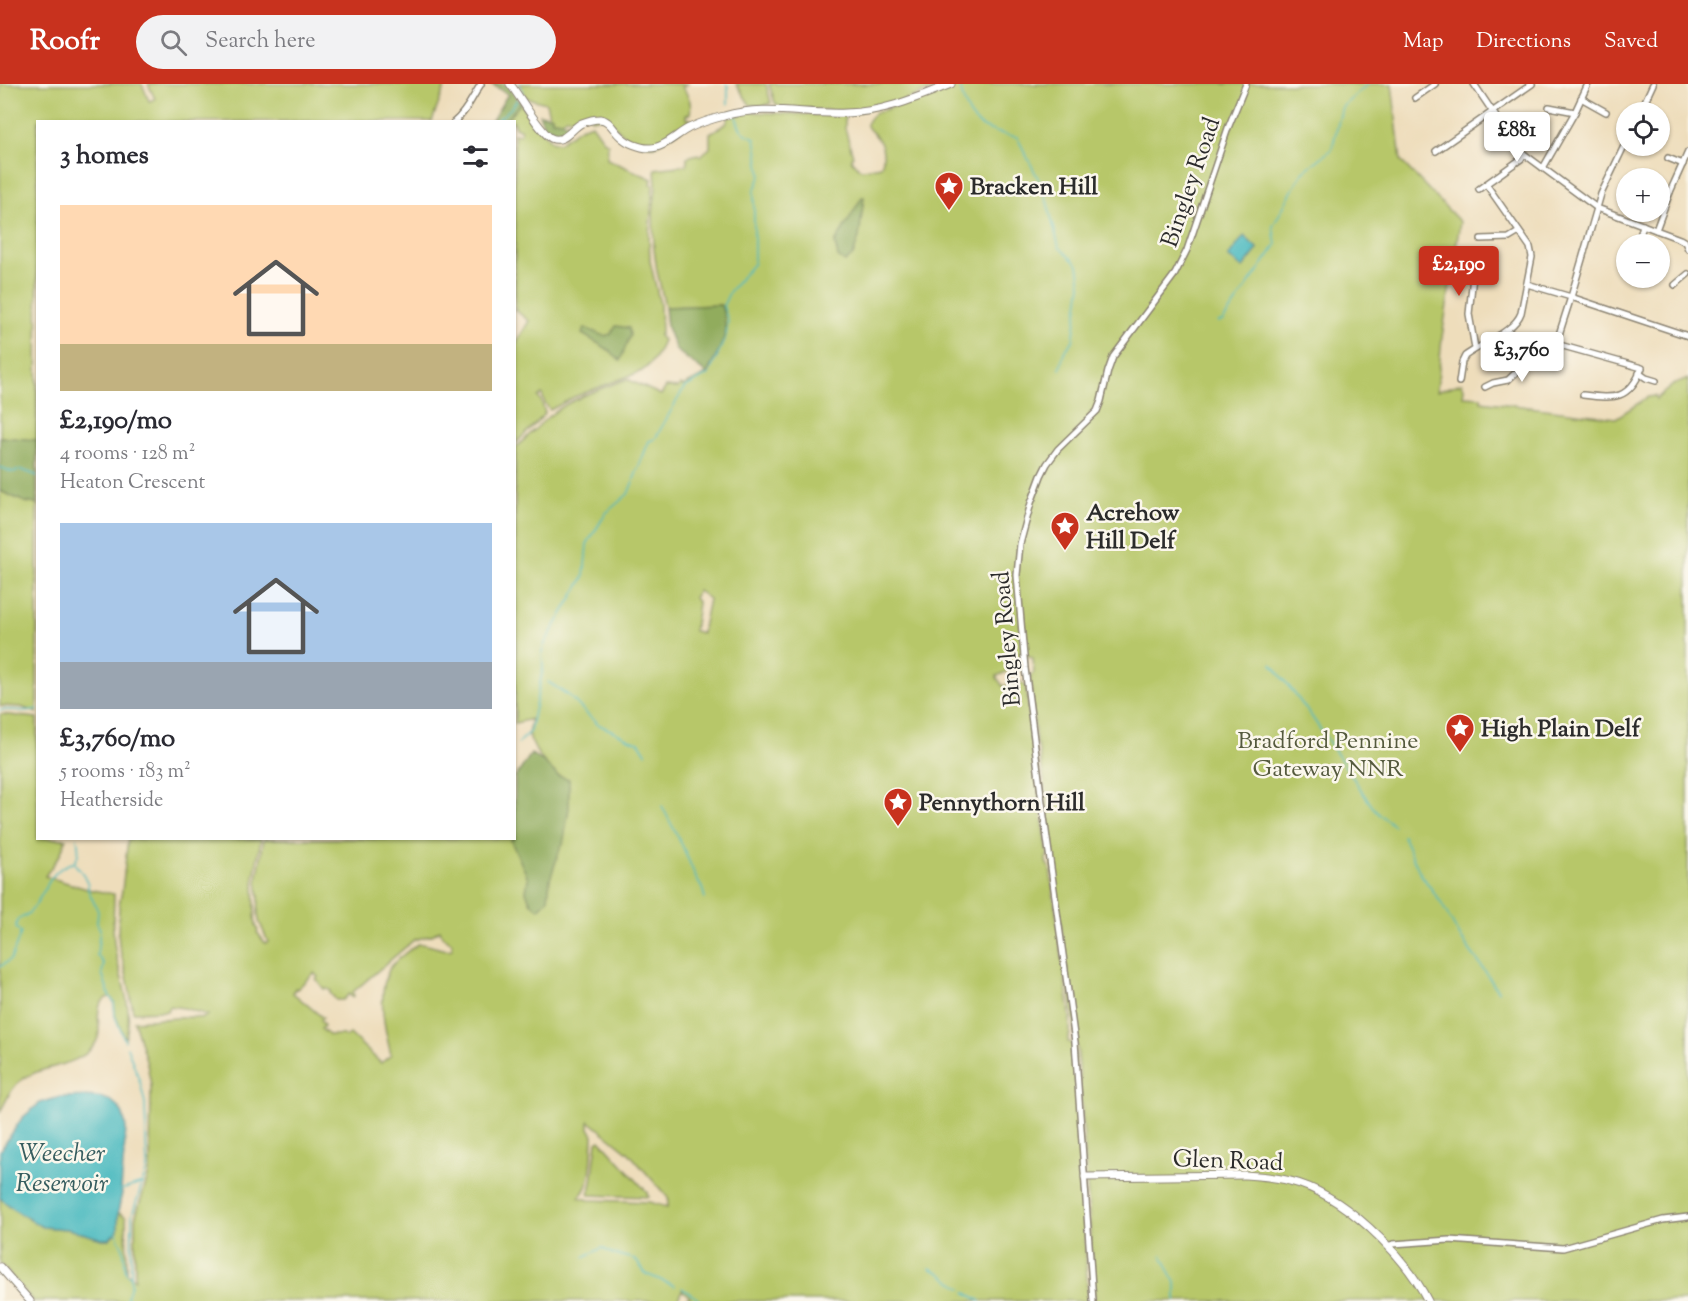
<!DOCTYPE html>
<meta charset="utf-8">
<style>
:root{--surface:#fff;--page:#f2f2f3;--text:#2b2b33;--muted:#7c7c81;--accent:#c8321e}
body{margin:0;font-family:"Sorts Mill Goudy",serif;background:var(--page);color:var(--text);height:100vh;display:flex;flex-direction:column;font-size:22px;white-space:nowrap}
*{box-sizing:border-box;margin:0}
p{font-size:20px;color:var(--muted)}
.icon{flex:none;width:33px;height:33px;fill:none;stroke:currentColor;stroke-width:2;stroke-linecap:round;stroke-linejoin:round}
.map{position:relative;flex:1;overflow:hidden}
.details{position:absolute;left:36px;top:36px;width:480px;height:720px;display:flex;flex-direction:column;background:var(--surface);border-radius:0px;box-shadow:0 2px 4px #0004}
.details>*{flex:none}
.buttons{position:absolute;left:1616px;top:18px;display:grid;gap:12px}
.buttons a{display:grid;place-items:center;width:54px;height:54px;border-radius:50%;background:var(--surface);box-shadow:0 2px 4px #0004;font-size:30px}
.price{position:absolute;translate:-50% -51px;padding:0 14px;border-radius:6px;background:#fff;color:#222;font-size:20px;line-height:39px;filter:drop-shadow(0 2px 3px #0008)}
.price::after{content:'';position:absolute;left:50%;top:36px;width:18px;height:14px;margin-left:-9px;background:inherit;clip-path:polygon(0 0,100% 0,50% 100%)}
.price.active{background:var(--accent);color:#fff}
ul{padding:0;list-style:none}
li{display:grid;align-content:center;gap:12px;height:318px;padding:0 24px}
li span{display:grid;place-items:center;height:186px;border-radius:0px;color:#555}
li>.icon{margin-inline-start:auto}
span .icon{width:108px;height:108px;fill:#fffc;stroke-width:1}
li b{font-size:26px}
h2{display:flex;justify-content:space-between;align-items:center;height:72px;padding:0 24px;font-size:26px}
header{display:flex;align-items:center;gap:36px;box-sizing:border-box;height:84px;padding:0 30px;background:var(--accent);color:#fff}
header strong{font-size:28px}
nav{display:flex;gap:33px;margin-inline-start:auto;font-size:21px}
.search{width:420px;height:54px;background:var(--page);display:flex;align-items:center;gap:15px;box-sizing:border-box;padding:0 21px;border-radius:33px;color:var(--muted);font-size:22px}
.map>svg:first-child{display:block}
.green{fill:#b7c769;stroke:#71794a;stroke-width:1.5;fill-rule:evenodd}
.forest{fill:#91ac5d;stroke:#5e6c44;stroke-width:1.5}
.water{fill:#4ab9bf;stroke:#3a7275;stroke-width:1.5}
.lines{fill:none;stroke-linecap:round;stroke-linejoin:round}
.stream{stroke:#4ab9bf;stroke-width:1.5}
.street-casing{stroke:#8c8473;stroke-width:8}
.secondary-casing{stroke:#8c8473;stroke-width:9}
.street{stroke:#fff;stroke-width:5}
.secondary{stroke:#fff;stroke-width:7}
.labels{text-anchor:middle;stroke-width:5;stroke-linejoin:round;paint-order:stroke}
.street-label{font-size:24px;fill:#2b2b2b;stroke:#fbf7ec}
.poi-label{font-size:24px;font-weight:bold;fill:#2b2b2b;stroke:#fbf7ec;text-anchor:start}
.park-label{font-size:24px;fill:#555a3e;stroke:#fbf7ec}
.water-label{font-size:26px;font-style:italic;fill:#365d5f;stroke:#fbf7ec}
</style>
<header>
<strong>Roofr</strong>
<div class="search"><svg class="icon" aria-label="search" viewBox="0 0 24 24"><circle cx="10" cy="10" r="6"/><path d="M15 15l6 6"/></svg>Search here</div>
<nav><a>Map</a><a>Directions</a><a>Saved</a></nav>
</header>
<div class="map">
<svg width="1688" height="1217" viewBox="0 0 1688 1217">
<rect width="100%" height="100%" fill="#fbf7ec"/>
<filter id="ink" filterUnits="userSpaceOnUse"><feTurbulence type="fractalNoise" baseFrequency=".0167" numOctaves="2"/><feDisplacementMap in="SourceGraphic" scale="12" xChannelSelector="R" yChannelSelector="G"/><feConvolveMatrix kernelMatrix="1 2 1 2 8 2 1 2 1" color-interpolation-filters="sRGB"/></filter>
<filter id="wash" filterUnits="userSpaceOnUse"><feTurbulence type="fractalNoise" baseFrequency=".008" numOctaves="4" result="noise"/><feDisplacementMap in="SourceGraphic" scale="24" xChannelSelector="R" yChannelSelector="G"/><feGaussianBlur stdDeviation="1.35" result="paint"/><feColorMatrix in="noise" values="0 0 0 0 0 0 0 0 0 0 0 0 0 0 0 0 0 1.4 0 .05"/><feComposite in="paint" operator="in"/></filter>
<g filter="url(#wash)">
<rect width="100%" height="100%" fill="#edb"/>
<!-- green -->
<g class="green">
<polygon points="0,0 142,0 149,17 155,15 148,0 446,0 432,37 38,38 37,356 36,357 0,353"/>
<path d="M 519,0 L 687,0 L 682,3 C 689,12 692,19 690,30 L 686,31 L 686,35 L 691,35 L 690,40 L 654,62 C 632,61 620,49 607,33 L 591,35 L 591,28 L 572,34 L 566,33 L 563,37 L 552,36 L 552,32 L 549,31 L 546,19 L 527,14 Z"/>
<polygon points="736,0 766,0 771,19 764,22 750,21"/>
<polygon points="769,0 947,0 891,21 853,28 780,23 775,19"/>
<path d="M 956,0 L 1392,0 L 1401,77 L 1460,138 L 1442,253 L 1437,307 L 1462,299 L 1464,304 L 1463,312 L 1482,313 L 1481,317 L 1616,334 L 1648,313 L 1655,312 L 1656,315 L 1673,301 L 1688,295 L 1688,1217 L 1095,1217 L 1078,969 L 1051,765 L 1046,708 L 1038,662 L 1036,660 L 1030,593 L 1034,588 L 1033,574 L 1026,571 L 1020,582 L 997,592 L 997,594 L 1003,602 L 1020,598 L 1026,602 L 1034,679 L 1048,770 C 1045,776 1045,779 1050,784 L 1070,932 L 1070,950 L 1068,953 L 1068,958 L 1072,959 C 1080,975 1071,994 1078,1010 L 1088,1217 L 681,1217 L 690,1213 L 682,1206 L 677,1217 L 33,1217 L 0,1179 L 0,1114 L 16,1127 L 42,1143 L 68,1145 L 102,1155 L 109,1155 L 117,1148 L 118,1128 L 126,1133 L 127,1189 L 135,1195 L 135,1134 L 148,1093 L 150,1084 L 151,1001 L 147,980 L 134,937 L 192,933 L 203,934 L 208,931 L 184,924 L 169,922 L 167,927 L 165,927 L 133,928 L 128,897 L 119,862 L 118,848 L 119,821 L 122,807 L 128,755 L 261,755 L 254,794 L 255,832 L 256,842 L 258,845 L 257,848 L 265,859 L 268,858 L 259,837 L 258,829 L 259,814 L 257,796 L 264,755 L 514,754 L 555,693 L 569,695 L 558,692 L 544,678 L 536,667 L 528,650 L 531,635 L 515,639 L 515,364 C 528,353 540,339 553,329 C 573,314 603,304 627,295 L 661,311 L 666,303 L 678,304 L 680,301 L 683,302 L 707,290 L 718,271 L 720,221 L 665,223 L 657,187 L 654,165 L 653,129 L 656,102 L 655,85 L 687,81 L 687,73 L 698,70 L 700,72 L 710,64 L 710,49 L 726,40 L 729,33 L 750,28 L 845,32 L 845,44 L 853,72 L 851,73 L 852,78 L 856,80 L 860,85 L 864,85 L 881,82 C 886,70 882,58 873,49 C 872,48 867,44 867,41 C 866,36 872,32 875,29 L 930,11 ZM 698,507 L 709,515 L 702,549 L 694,547 L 698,519 L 694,514 ZM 440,846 L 442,852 L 452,859 L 452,865 C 441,868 431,859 418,860 C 410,865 391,879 388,888 C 377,914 385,946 391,971 L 381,979 L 350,950 L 346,953 L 343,951 L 329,951 L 321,945 L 324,942 L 320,936 L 323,934 L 293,909 L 295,904 L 297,905 L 314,889 L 318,893 L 316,895 L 324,905 L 326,904 L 331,907 L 330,909 L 336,916 L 343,916 L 349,910 L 353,914 L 354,913 L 353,908 L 414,856 L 432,851 ZM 589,1037 L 629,1069 L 669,1115 L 667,1123 L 649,1118 L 589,1116 L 579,1113 C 593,1101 592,1069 593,1051 L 589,1044 Z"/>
<path d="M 521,19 L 533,36 L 531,38 L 532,40 L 535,40 L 551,57 L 559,59 L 580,44 L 592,40 L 604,57 L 608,60 L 607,75 L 652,95 L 651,100 L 653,101 L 649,151 L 650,177 L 660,220 L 661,249 L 659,252 L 663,256 C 659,269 653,279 642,287 L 574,313 L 550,326 L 545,320 L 542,310 L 538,313 L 541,316 L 545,329 L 542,333 L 515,360 L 515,261 L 529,237 L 515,226 L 514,50 L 520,51 L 521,46 L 515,43 L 514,38 L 508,37 L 507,35 Z"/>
<polygon points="0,407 25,418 37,420 37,629 21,623 0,622"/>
<path d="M 0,630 L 37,634 L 38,754 L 66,755 L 60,771 L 45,792 L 87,805 L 114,810 C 114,826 112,842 114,858 C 117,890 136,923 125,955 L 115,931 L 114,918 L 110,913 L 106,914 C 106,914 100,920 100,921 C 94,936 106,949 91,965 C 73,984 40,981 20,997 C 10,1005 6,1018 0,1028 Z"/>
<polygon points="600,1056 646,1107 649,1113 589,1111 592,1098 597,1058"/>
</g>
<!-- forest -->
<g class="forest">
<polygon points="491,0 506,0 521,19 507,35 508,37 491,38 508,10"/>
<path d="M 539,30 L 552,32 L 552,36 L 563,37 L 564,39 L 569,38 L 567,48 L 561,52 C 543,50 545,43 539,30 Z"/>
<polygon points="862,113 864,113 859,153 853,171 845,178 838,173 835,159"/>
<path d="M 721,221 C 732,253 720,263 707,290 L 676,266 L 667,243 L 665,223 Z"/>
<polygon points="616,242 629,244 630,252 620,277 609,266 582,250 585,244 604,252 611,250"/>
<polygon points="0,353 37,356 37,420 25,418 0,407"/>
<polygon points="531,670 544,678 558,692 569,695 569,724 563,761 561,762 550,795 548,815 539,825 531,819 526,808 528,794 511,757 512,755 514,754 515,694"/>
</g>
<!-- water -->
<g class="water">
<polygon points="1244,152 1258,165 1243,184 1228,173"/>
<path d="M 60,1013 C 89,1013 123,1005 126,1045 L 121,1106 L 122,1109 L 118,1128 L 118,1146 L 109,1155 L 102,1155 L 68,1145 L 42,1143 L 16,1127 L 0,1114 L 0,1067 L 22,1034 L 40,1019 Z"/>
</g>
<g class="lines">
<!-- stream -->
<g class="stream">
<polyline points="519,0 523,8 521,11"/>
<polyline points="726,0 728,2 728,20"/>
<path d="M 960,0 C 966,40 981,46 1017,53 L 1044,106 L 1059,163 L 1078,181 L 1081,201 L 1073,257 L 1064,268 L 1060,285"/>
<polyline points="495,38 510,25 518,15"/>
<polyline points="1218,238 1223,237 1276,161 1273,142 1298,96 1304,87 1332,65 1342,23 1368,0"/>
<polyline points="0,383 12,388 22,386 38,392"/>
<polyline points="1272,580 1312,633 1372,722 1380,731"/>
<path d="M 548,598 L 568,611 L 591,634 L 596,637 L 596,639 C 603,643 609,645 615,648 C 625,653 627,656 639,658 L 646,669"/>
<path d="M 0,626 C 13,625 24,629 38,625"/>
<path d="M 518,660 L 530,647 L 543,584 L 542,568 L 545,559 L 584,493 L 587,460 L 606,429 L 628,410 L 649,357 L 655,355 L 684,304 L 709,290 L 726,252 L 728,236 L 723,222 L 730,207 L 754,179 L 754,107 L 761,91 L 755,54 C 743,50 739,45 736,32"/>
<polyline points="662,722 683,763 696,794 702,804 705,814"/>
<polyline points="1382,732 1394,742"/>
<polyline points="1403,752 1420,789 1440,817 1459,851 1487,890"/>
<path d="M 77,754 C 79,765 80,770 74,779 L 83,790 L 88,800 L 88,806 L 98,827 L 97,839 L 100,845 L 97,871 L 104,880 L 102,889 L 110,913 L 114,918 L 115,932 L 125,957"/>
<path d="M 0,883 L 11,875 L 21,848 L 16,844 L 17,836 C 21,834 26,832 29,829 C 45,813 48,785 72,779"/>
<polyline points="1488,892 1498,907"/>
<polyline points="121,1106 143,1099"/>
<polyline points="117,1148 118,1154 123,1164 126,1189 131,1193"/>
<polyline points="1162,1171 1176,1201 1176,1217"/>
<polyline points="584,1173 602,1164 613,1170 635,1175 646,1190 675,1202"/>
<polyline points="930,1184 940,1189 962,1205"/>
<polyline points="682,1204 701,1217"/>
<polyline points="965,1208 981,1217"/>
<polyline points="126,1217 131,1201 132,1131 147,1085 145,1019 140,998 127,963"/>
</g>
</g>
</g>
<g filter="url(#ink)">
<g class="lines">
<!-- street casing -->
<g class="street-casing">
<g id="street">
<polyline points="1474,0 1517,64 1524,70 1597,124 1680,155 1685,158 1688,165"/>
<polyline points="1415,14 1435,0"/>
<polyline points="1581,14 1606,28"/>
<polyline points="1549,23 1575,28"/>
<polyline points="1640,28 1653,0"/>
<path d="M 454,38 C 466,29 473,12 481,0"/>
<polyline points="1436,67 1532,0"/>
<polyline points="1668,74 1683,80"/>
<polyline points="1543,84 1575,28 1588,0"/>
<polyline points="1659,103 1670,108"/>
<polyline points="1479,105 1521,75 1524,70"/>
<polyline points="1656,146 1670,108 1688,68"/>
<polyline points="1481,155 1509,154 1519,148"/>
<polyline points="1638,160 1643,141"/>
<polyline points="1527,200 1571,213 1688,252"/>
<polyline points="1675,201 1688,190"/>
<path d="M 1556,260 L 1642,284 C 1629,316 1615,315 1583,311"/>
<polyline points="1475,264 1469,230 1473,192 1487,193"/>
<polyline points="1639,289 1646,294 1656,297"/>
<path d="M 1459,298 L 1462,278 L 1465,272 C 1481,260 1515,247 1521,229 L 1532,173 L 1530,163 L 1486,100"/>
<polyline points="1485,303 1493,299 1508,296 1526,279 1544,277 1552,270 1556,260 1571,213 1597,124 1601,110 1626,58"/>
<polyline points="1387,1162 1393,1160 1449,1156 1563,1164 1663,1136 1688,1133"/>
<polyline points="1093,1217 1075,958 1042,718 1025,584 1017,491 1020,460 1031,419 1041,392 1047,380 1058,365 1097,327 1101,317 1108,287 1113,273 1175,190 1187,166 1228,44 1246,0"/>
</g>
</g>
<!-- secondary casing -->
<g class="secondary-casing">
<g id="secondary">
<path d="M 510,0 C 519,11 540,48 551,54 C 565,60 572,43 582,39 C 587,37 595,35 600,35 C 610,36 613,46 620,52 C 627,59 640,64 649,64 C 663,65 677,50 689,44 C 700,39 712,35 724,32 C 766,20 804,31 846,29 C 884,28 916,14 951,0"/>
<path d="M 1085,1093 L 1244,1091 C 1259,1092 1275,1093 1290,1097 C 1342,1109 1404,1170 1428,1217"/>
<polyline points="0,1183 30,1217"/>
</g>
</g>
<!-- street -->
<use href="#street" class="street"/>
<!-- secondary -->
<use href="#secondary" class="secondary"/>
</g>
</g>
<!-- icons -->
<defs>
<g id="sight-pin" transform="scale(1.5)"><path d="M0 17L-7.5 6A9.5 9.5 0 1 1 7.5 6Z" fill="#c8321e" stroke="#fbf7ec"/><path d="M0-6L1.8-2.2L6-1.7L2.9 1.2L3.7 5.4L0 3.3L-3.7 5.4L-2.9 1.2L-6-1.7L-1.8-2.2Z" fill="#fff"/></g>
</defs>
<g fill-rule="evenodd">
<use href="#sight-pin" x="949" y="102"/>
<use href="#sight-pin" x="1065" y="442"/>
<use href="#sight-pin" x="1460" y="644"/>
<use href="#sight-pin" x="898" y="718"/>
</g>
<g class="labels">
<!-- street labels -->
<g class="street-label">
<text transform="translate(1190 98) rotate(-71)" y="8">Bingley Road</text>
<text transform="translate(1006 555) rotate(-95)" y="8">Bingley Road</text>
<text transform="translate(1228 1076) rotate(2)" y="8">Glen Road</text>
</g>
<!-- poi labels -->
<g class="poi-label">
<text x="970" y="110">Bracken Hill</text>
<text x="1086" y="436">Acrehow<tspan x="1086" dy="28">Hill Delf</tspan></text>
<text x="1481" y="652">High Plain Delf</text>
<text x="919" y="726">Pennythorn Hill</text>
</g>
<!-- park labels -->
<g class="park-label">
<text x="1328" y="664">Bradford Pennine<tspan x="1328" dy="28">Gateway NNR</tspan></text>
</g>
<!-- water labels -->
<g class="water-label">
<text x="62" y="1077">Weecher<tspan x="62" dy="30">Reservoir</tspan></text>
</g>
</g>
</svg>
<div class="buttons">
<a><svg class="icon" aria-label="locate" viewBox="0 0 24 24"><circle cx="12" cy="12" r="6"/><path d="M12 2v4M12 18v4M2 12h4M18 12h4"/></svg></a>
<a>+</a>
<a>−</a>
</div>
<b class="price" style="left:1517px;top:79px">£881</b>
<b class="price active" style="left:1459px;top:213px">£2,190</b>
<b class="price" style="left:1522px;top:299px">£3,760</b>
<section class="details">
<h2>3 homes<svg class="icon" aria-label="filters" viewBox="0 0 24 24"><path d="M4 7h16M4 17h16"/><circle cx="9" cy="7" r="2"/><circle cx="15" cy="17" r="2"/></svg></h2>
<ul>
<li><span style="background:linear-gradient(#ffd9b3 75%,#c2b280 0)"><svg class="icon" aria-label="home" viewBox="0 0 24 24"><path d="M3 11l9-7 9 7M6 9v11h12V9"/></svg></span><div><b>£2,190/mo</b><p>4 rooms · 128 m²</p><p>Heaton Crescent</p></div></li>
<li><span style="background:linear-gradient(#a9c7e8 75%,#9aa5b1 0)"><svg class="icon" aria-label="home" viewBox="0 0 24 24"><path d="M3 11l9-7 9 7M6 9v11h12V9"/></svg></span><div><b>£3,760/mo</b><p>5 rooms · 183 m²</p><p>Heatherside</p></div></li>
</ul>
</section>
</div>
